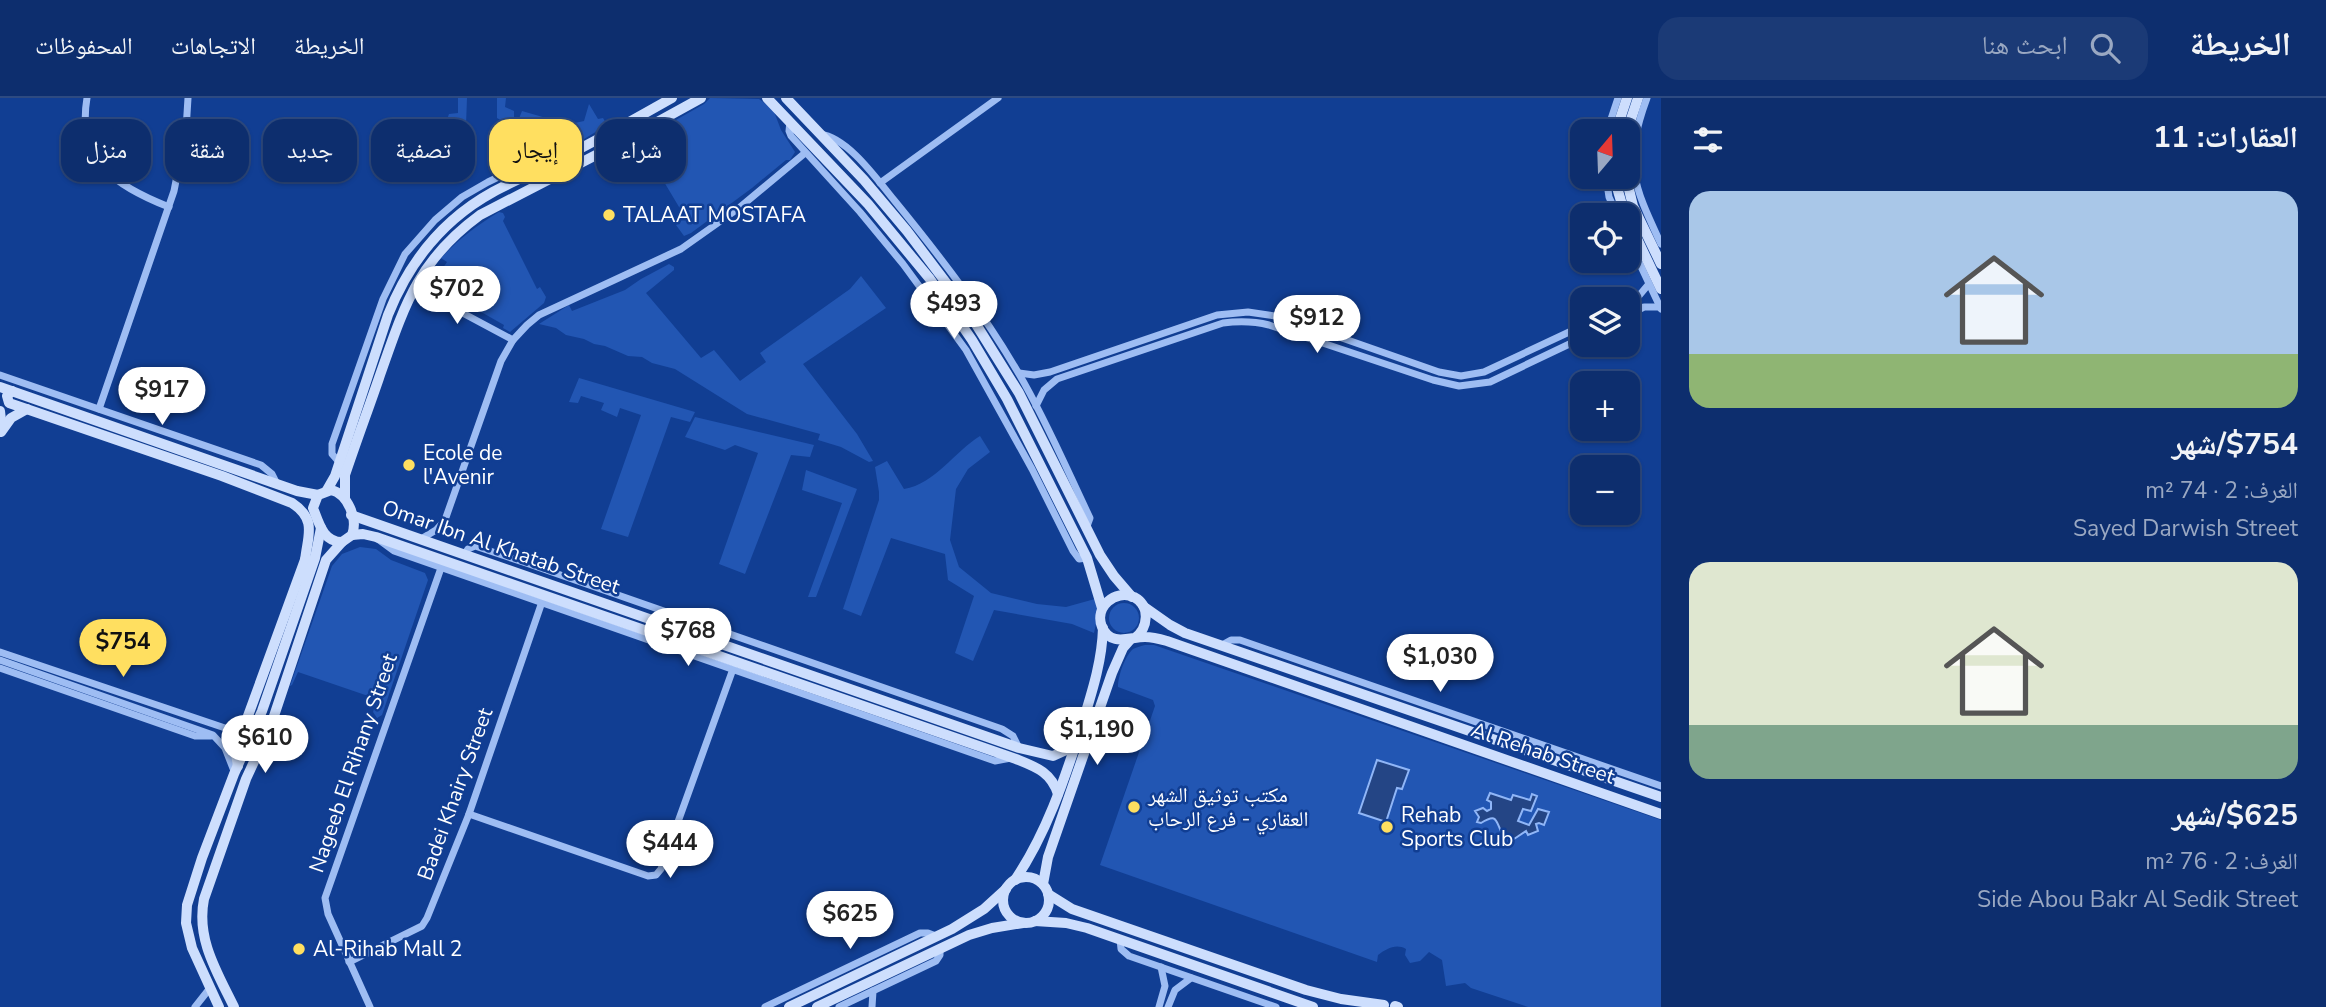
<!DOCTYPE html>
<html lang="ar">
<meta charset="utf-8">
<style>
:root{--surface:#0d2e6e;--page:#1b3a76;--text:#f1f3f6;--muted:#9aa8c2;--line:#2d4a81;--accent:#ffdf60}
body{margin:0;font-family:"Nunito Sans","Noto Naskh Arabic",sans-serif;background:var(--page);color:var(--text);direction:rtl;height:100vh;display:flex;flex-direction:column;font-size:26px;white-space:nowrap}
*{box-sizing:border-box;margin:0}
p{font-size:23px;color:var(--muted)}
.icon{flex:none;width:38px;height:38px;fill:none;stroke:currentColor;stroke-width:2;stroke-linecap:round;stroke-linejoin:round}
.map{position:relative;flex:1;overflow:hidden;direction:ltr}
.panel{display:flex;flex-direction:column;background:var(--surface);width:665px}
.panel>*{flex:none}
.top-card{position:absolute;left:21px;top:21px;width:665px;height:63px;direction:rtl;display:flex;gap:14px}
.needle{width:46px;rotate:19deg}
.buttons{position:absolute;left:1570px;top:21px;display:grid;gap:14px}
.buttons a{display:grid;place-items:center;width:70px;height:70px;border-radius:14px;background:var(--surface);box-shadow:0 2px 5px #0004,0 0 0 2px var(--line);font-size:35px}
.price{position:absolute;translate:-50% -60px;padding:0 16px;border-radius:24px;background:#fff;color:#222;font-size:23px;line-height:46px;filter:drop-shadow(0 2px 4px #0008)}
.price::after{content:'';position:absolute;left:50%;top:42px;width:21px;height:16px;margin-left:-10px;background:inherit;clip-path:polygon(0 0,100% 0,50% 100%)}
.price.selected{background:var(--accent);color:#111}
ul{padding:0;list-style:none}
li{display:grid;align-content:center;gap:14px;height:371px;padding:0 28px}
li span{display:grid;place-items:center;height:217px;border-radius:21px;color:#555}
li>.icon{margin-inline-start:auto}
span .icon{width:126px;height:126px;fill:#fffc;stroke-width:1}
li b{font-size:30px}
h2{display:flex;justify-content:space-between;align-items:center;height:84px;padding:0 28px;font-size:30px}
.chip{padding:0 24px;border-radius:21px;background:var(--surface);box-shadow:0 2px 5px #0004,0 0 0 2px var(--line);font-size:24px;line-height:63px}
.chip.selected{background:var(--accent);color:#111}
header{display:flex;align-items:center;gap:42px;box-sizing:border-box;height:98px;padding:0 35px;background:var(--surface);border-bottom:2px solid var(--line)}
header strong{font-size:33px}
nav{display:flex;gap:38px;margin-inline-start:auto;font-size:24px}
.search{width:490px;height:63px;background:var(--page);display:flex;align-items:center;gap:18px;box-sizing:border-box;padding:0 24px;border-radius:21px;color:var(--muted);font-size:26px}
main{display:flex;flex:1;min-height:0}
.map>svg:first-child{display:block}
.green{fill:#2256b3}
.water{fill:#244585;stroke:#90b6f7;stroke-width:2}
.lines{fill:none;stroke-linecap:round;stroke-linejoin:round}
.street{stroke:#9ebdf3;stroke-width:7}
.secondary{stroke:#cddefd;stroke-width:10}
.poi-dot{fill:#ffdf60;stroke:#113e93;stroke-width:2.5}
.labels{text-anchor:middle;stroke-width:5;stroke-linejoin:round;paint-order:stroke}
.poi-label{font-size:21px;fill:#fff;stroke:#113e93;text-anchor:start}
.street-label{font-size:21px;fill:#fff;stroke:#113e93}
</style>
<header>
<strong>الخريطة</strong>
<div class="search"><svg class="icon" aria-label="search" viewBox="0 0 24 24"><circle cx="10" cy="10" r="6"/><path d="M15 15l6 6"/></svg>ابحث هنا</div>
<nav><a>الخريطة</a><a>الاتجاهات</a><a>المحفوظات</a></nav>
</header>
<main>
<section class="panel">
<h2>العقارات: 11<svg class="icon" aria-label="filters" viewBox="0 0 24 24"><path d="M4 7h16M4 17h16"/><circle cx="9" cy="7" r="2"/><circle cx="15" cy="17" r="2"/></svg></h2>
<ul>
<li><span style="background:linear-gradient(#a9c7e8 75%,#8fb573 0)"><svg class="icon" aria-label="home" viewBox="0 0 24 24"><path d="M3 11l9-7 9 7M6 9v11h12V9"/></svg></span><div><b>$754/شهر</b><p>الغرف: 2 · 74 m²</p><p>Sayed Darwish Street</p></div></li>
<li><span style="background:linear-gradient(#dfe7d0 75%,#7fa58c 0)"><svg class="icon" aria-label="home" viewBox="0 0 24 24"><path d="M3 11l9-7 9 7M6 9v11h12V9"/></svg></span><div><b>$625/شهر</b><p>الغرف: 2 · 76 m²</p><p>Side Abou Bakr Al Sedik Street</p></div></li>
</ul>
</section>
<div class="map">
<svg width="1661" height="909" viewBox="0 0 1661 909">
<rect width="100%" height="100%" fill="#113e93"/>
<!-- green -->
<g class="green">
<polygon points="458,0 467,0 466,27 443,33 449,16 458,15"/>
<polygon points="497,0 506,0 505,9 514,13 514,21 509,27 497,20"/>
<polygon points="710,0 759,1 773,11 781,32 795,54 790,62 786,62 752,90 691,135 684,138 676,127 685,119 648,57 640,62 632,47 704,6"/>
<polygon points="589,6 598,21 603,20 607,27 571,49 558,51 557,41 561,28 584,23"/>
<path d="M 522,13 L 553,22 L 554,27 L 556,28 L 552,43 C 540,41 532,49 520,41 L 516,28 Z"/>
<path d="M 413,33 L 439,35 L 446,43 C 441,51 428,62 417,60 C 412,59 408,55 402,52 L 402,42 L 404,38 Z"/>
<path d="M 499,114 L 503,115 L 505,119 L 503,123 L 537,191 L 540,189 L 546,199 L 544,205 L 510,234 L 503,230 L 504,227 L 432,186 L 447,164 L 441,160 C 459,141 477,127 499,114 Z"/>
<polygon points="669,166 674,169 674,172 646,195 701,260 714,252 740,283 766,264 760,255 850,191 861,178 886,210 803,266 857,336 873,363 869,364 841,349 818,342 820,336 747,316 675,271 652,265 642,259 628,258 605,248 594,246 584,241 566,237 556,230 539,226 569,207 572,213 625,192 641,181"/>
<polygon points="579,280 695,314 690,324 671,319 628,439 601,431 641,317 620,310 617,319 601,312 604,305 581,298 578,305 569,304"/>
<polygon points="695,319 814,347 810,359 791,357 745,476 719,466 758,355 735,347 725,352 685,339"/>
<path d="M 980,338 L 990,354 L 968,371 L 956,391 L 950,442 L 959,469 L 991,495 L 1037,506 L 1066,509 L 1102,499 L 1094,535 L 1072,526 L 994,512 L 973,563 L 955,555 L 974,498 L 948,482 L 945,456 L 891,440 L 861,518 L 843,511 L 879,402 L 879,394 L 875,369 L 887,363 L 904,391 C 935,386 955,353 980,338 Z"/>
<polygon points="806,372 857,391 816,499 808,499 842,405 802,392"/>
<polygon points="360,449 376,451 391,462 425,475 428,482 382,617 377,620 373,614 377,601 298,574 292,587 290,588 332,468 342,456"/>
<circle cx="1124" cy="520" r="15"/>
<path d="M 1145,547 L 1154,547 L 1661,722 L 1661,909 L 1528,909 L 1471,890 L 1465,885 L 1446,888 L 1442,862 L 1429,854 L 1420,863 L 1410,865 L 1405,857 L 1406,851 C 1396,845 1386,851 1378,857 L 1377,864 L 1100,767 L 1155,608 L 1153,602 L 1118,589 C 1118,578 1125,558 1133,551 C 1137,549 1141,548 1145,547 Z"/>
</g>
<!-- water -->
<g class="water">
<polygon points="1377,662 1409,672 1402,691 1397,690 1386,724 1359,715"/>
<path d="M 1490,695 L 1511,702 L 1513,697 L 1530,702 L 1532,696 L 1537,698 L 1531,713 L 1523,711 L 1518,723 L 1529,727 L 1538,711 L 1549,714 L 1544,727 L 1539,725 L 1536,726 L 1538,733 L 1528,737 L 1526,733 L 1514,741 L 1503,737 C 1495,724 1499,714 1481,725 L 1477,724 L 1479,719 L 1475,713 L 1483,710 L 1487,713 L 1491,711 L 1491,704 L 1487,702 Z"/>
</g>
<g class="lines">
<!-- street -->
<g class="street">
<path d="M 87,0 C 76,64 118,89 169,109"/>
<path d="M 1647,0 C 1623,65 1633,86 1661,146"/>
<polyline points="790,23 789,33 791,38 860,114 903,166 966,252 1032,371 1073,453 1079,461 1087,460"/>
<polyline points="1607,33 1618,0"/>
<path d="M 820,36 C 848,40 876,80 894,102 C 939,157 983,214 1019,276 C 1046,322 1067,372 1090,420 L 1086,431"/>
<polyline points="1606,79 1609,99 1617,117"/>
<polyline points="880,85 998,0"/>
<polyline points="1628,141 1661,211"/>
<polyline points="414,189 513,242"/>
<polyline points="1628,205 1637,200 1648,187"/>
<polyline points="1628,217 1644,209 1660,209"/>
<polyline points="1019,275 1034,277 1050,274 1217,217 1248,214 1282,219 1439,274 1461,278 1484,274 1582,228"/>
<polyline points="0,277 261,367 272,376 277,386"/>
<path d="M 1036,308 L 1044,292 L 1057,281 L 1223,225 C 1239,223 1253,223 1269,227 L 1433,282 L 1459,288 L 1490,284 L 1582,240"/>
<polyline points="99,311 174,93 186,32 188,0"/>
<polyline points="339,364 332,356 332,346 383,201 405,156 435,122 462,99 488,84 538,60 547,60 555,64"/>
<polyline points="421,441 436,432 445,422 501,263 513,242 527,227 539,217 681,151 739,110 805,55"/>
<polyline points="379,442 394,453 995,663 1011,660"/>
<polyline points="464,457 468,451 475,448 529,466 1002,631 1013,638 1019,650"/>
<polyline points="1222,547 1231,542 1240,542 1661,688"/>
<polyline points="0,554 225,630 236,631 246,626"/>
<polyline points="0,562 213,637 225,650 234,673"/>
<polyline points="0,570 195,638 211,638"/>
<polyline points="469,716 648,778 656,777 661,771 733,571"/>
<polyline points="1120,841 1121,851 1129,858 1276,909"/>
<polyline points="349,864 422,828 427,820 469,716 543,501"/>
<polyline points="195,909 210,890"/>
<polyline points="370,909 328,816 325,800 441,470"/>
<polyline points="765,909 920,835 928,835 936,838"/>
<polyline points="839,909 936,863 940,857 940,850"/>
<polyline points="872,909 873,893"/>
<polyline points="1159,909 1165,888 1161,869"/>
<polyline points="1168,909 1175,892 1191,880"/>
</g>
<!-- secondary -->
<g class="secondary">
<polyline points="767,0 868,106 930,181 972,242 1007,301 1087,460 1102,510"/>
<polyline points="786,0 864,82 907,133 969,215 1019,295 1100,457 1114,478 1132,499"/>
<polyline points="1616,33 1627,0"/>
<polyline points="1627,33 1638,0"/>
<polyline points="1614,79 1625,117"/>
<polyline points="1626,79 1633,108 1661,166"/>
<polyline points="1628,122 1661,191"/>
<polyline points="0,289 297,393 318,397"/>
<path d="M 12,293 L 7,298 L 9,305 L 222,378 L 292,405 C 318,422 307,439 305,463"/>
<polyline points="0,313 2,331"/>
<polyline points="1,334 11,320 27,311"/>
<path d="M 327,392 L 335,378 L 388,217 C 409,164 442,122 493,94 C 515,82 538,73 560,61 C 598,42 635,21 672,0"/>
<path d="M 331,392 C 348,396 358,421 352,437 L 342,444 C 323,444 319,425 313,410 L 318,397 Z"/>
<path d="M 345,400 L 345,377 C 356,344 368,312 379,280 C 404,209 417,163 480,117 L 623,43 L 701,0"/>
<polyline points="351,417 1019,650 1053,658 1075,648"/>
<path d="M 352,437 L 363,436 L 376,439 L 1016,661 C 1036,669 1051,674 1058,696"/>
<polyline points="1143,508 1170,527 1185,535 1661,699"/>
<path d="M 1135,540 C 1148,530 1151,508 1134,499 C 1115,491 1094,509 1102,529 C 1111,549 1129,539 1145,539 C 1153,539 1160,541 1167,543 L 1661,716"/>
<polyline points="238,668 236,656 237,648 306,459"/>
<circle cx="1026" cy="802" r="23"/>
<path d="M 1015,782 C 1046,736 1064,683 1081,630 C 1091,597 1102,565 1103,530"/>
<polyline points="1043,786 1048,759 1112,575 1123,550 1130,542"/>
<polyline points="1048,796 1072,811 1306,892 1341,901 1384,907"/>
<polyline points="1035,823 1066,825 1087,830 1313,909"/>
<polyline points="1395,908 1398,909"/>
<polyline points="219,909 192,850 186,825 187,807 202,760 234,676 262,613 315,460 321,430"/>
<path d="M 234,909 C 217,874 196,841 204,801 L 246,681 L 271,627 L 326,462 L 342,444"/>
<polyline points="789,909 952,831 984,811 1006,791"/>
<polyline points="817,909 969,837 992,830 1023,825"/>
</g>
</g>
<!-- markers -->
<g class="poi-dot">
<circle cx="609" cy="117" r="7"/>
<circle cx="409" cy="367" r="7"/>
<circle cx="1134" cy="709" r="7"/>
<circle cx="1387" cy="729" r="7"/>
<circle cx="299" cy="851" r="7"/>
</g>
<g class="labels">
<!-- poi labels -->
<g class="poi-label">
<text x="623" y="124">TALAAT MOSTAFA</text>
<text x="423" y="362">Ecole de<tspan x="423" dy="24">l'Avenir</tspan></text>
<text x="1148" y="704">مكتب توثيق الشهر<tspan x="1148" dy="24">العقاري - فرع الرحاب</tspan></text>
<text x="1401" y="724">Rehab<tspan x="1401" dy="24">Sports Club</tspan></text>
<text x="313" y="858">Al-Rihab Mall 2</text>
</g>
<!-- street labels -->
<g class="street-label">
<text transform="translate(501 449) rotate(19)" y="7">Omar Ibn Al Khatab Street</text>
<text transform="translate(1543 655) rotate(19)" y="7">Al Rehab Street</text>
<text transform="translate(353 665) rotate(-71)" y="7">Nageeb El Rihany Street</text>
<text transform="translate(455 696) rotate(-70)" y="7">Badei Khairy Street</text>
</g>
</g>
</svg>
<div class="buttons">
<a><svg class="needle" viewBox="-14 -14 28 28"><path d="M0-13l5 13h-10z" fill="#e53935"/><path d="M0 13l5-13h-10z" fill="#9aa8c2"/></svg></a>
<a><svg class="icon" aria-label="locate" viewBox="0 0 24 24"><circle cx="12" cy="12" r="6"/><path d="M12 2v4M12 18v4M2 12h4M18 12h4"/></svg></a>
<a><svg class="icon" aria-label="layers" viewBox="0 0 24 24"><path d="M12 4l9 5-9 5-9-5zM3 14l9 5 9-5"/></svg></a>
<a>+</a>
<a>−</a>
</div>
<b class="price" style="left:457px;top:228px">$702</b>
<b class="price" style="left:954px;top:243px">$493</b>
<b class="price" style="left:1317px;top:257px">$912</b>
<b class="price" style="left:162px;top:329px">$917</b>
<b class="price" style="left:688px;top:570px">$768</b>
<b class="price selected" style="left:123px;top:581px">$754</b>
<b class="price" style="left:1440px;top:596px">$1,030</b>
<b class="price" style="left:1097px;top:669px">$1,190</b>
<b class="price" style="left:265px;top:677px">$610</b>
<b class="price" style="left:670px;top:782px">$444</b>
<b class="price" style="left:850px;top:853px">$625</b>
<div class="top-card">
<a class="chip">شراء</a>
<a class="chip selected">إيجار</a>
<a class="chip">تصفية</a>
<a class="chip">جديد</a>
<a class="chip">شقة</a>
<a class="chip">منزل</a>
</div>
</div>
</main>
